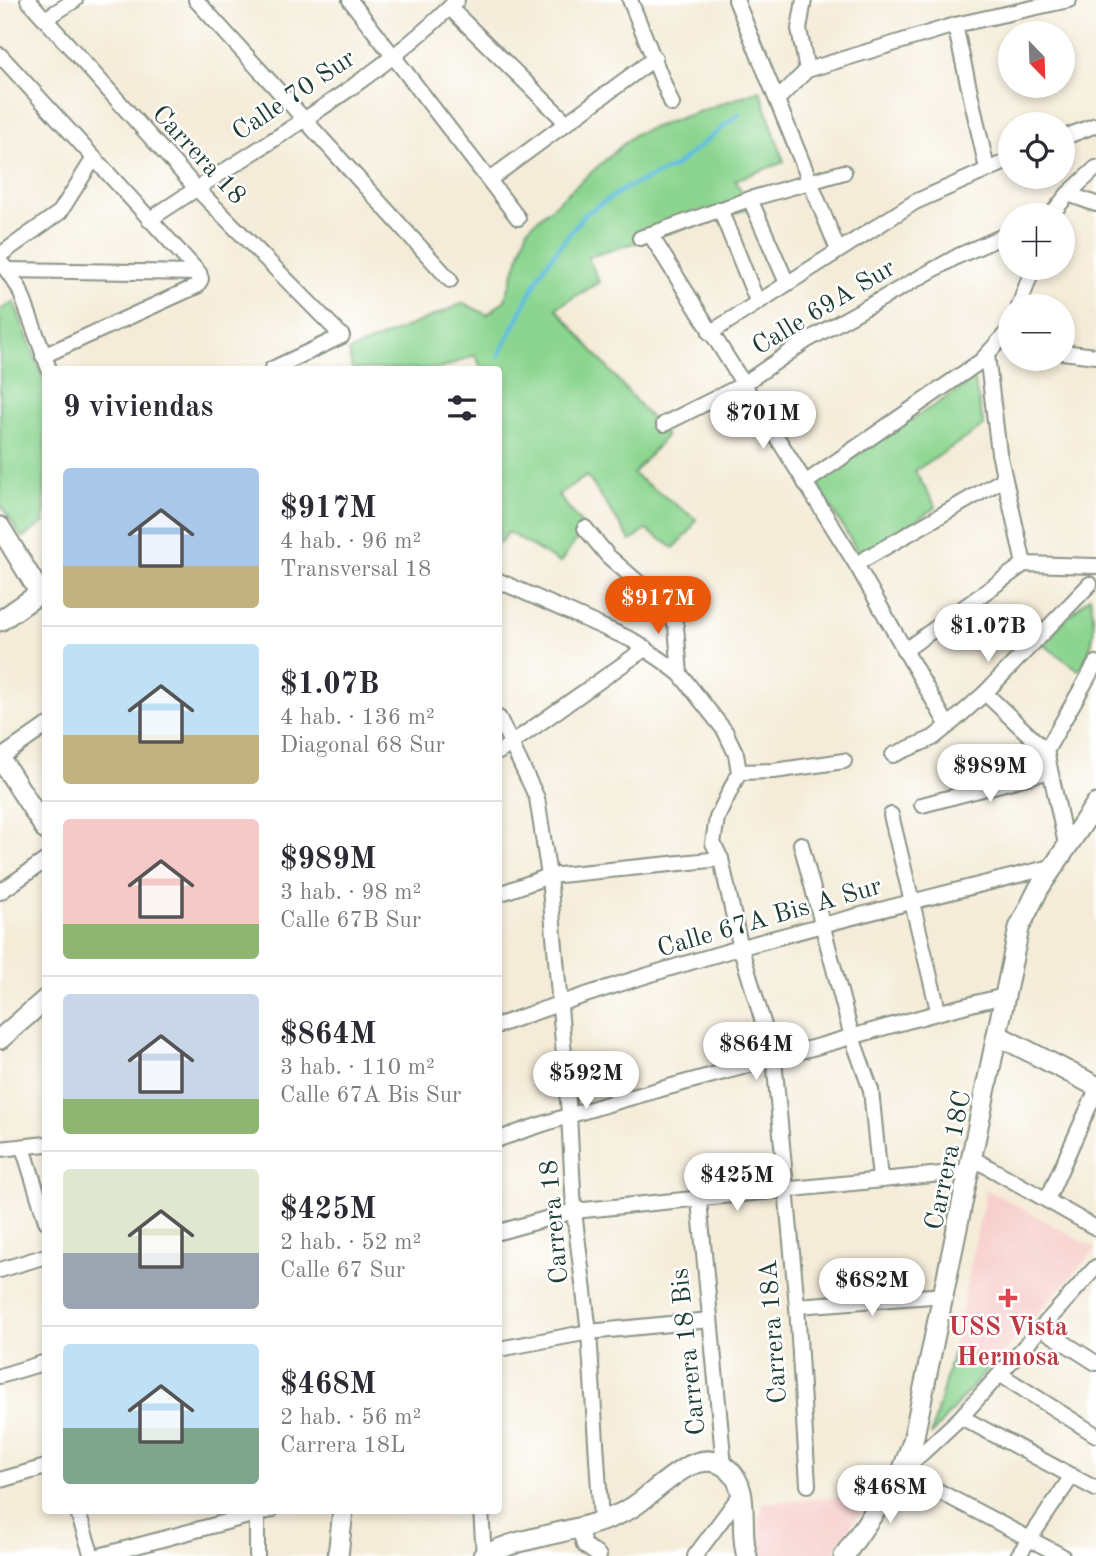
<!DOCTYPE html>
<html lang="es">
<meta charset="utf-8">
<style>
:root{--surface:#fff;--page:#f7f7f7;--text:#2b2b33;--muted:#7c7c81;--line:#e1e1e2;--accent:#ea580c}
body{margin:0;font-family:"Old Standard TT",serif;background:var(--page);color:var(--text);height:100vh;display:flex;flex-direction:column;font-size:26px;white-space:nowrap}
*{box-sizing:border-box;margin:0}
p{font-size:23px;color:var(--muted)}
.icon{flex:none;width:38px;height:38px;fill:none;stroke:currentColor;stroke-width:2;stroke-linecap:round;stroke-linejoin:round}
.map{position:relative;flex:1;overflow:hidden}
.drawer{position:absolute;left:42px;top:366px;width:460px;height:1148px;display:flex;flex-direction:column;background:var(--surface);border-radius:7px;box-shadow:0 4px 10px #0003}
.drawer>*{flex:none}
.needle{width:46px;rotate:157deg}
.buttons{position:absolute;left:998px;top:21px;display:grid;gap:14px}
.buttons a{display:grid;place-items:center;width:77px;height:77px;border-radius:50%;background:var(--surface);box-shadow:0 4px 10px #0003;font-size:35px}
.price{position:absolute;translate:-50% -60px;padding:0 16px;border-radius:24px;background:#fff;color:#222;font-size:23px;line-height:46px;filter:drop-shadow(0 2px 4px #0008)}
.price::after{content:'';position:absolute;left:50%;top:42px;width:21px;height:16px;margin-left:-10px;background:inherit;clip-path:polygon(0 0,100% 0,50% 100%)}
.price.on{background:var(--accent);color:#fff}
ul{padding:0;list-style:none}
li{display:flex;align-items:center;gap:21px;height:175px;padding:0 21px}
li+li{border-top:2px solid var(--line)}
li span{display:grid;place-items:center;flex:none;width:196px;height:140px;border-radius:7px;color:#555}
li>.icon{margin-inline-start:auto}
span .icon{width:84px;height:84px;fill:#fffc;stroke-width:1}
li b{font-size:30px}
h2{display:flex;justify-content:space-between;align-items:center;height:84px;padding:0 21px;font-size:30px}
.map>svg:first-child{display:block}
.built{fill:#f7d0ce}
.green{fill:#8cd590;stroke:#568962;stroke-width:2}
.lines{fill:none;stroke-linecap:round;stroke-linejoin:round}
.stream{stroke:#62bee0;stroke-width:4.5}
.street-casing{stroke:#8a9486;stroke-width:18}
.secondary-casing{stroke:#8a9486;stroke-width:23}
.street{stroke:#fff;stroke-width:14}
.secondary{stroke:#fff;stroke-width:19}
.health-dot{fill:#e0444e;stroke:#fff;stroke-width:2.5}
.labels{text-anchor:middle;stroke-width:5;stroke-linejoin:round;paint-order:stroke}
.street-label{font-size:26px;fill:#1f3d34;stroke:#fff}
.health-label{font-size:26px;font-weight:bold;fill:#be3a42;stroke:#fff}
</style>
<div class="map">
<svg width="1096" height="1556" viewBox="0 0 1096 1556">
<rect width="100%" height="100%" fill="#fff"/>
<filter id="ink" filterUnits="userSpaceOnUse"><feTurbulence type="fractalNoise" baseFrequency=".0143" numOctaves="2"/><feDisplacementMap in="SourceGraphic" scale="14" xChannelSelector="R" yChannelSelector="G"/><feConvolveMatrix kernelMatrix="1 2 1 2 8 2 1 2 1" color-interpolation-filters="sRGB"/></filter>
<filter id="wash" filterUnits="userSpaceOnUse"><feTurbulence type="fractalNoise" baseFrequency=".00686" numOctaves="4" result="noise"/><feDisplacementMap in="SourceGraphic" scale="28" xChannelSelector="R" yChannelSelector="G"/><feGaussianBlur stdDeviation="1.57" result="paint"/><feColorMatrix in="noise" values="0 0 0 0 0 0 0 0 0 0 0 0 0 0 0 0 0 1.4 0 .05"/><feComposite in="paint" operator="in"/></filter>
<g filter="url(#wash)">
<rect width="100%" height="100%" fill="#f4ecd8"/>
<!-- built -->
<g class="built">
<polygon points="986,1189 1096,1249 992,1364 954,1347"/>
<polygon points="870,1495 832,1556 758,1556 756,1544 763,1503"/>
</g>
<!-- green -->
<g class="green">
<polygon points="760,90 784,162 735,180 751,208 588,257 599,282 556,308 666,436 633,474 696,519 690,531 674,548 646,530 631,541 587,476 558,495 585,528 560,563 508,532 499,544 499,369 482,369 475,355 440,369 352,369 349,351 464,303 487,315 505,300 528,228 635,134"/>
<polygon points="14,302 45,383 45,522 22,538 0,504 0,310"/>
<polygon points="974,380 984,426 915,471 936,507 861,557 815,481"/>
<path d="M 1090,596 C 1096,626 1096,645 1079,670 L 1041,643 Z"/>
<polygon points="954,1347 992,1364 931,1435"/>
</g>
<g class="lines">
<!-- stream -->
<polyline class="stream" points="499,356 543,268 584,215 624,189 674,167 739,114"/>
</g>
</g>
<g filter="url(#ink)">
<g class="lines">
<!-- street casing -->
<g class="street-casing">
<g id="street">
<polyline points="28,0 196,188 342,336 272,369"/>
<polyline points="196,0 450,280"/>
<polyline points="350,0 518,218"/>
<polyline points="630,0 672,104"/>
<polyline points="736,0 838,250"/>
<polyline points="804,0 799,29 807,70"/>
<polyline points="450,8 566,122"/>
<polyline points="45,19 75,0"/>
<polyline points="955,25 987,169"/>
<polyline points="0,55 199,273 201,279 197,286 43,356"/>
<polyline points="777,100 807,70 955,25 1069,0"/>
<polyline points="1062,138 1096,125"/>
<polyline points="489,180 655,58"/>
<polyline points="1068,194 1096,204"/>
<polyline points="750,199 787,283"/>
<polyline points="720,209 757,301"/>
<polyline points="1051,215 1068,194 1096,168"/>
<path d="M 149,220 C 249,152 372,86 457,0"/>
<polyline points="650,234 856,564 948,726"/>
<polyline points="640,238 750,199 844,172"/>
<polyline points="0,255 60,212 94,158"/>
<polyline points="3,265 19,288 49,369"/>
<polyline points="7,270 199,273"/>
<polyline points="1019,306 1033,268"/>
<polyline points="710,333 915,202 1010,160"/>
<polyline points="1062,352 1096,356"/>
<polyline points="987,355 999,453 1024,564"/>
<polyline points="664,424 742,385 806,341 958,256 1010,233"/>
<polyline points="805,483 981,361 1010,329"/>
<polyline points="585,528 608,556 664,605 676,626 680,674"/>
<polyline points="856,564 1004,479"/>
<polyline points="499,581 632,640 663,661 680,674 725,731 736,754 739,772 717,818 713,843 721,859 741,949 774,1059 797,1306 808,1485"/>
<polyline points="904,651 1024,564 1096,566"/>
<polyline points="985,693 1046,751 1067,849"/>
<polyline points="499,718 537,798 549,876 569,1114 574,1211 589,1332 601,1521"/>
<polyline points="1046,751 1096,663"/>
<polyline points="499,752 646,648"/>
<polyline points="893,755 933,738 948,726 985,693 1090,584"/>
<polyline points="0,758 46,726"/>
<polyline points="739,772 774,771 844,761"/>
<polyline points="922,805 1050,771"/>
<polyline points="891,815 938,1010"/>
<polyline points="801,844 852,1037 871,1090 880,1179"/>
<polyline points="0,892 46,860"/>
<polyline points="499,894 549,876 721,859"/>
<path d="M 499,1025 C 680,959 868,912 1055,866"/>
<path d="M 499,1139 C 591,1106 685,1083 779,1057 C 855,1037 928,1013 1005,996"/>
<polyline points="23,1147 46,1221"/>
<polyline points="0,1149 46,1144"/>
<polyline points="974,1159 1096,1228"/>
<polyline points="699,1200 724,1466"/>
<polyline points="1047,1200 1096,1091"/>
<polyline points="499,1232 574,1211 971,1171"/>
<polyline points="0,1270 46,1256"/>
<polyline points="797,1306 945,1295"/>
<polyline points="1041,1328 1096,1363"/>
<polyline points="499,1349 589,1332 710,1320"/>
<polyline points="1001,1375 1096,1435"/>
<polyline points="0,1376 46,1362"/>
<polyline points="961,1417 1096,1489"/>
<polyline points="0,1480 46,1467"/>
<polyline points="257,1510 257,1556"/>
<polyline points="481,1510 484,1556"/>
<polyline points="79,1516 92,1556"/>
<polyline points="579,1527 584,1545 599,1556"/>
<polyline points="99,1556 271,1510"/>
<polyline points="695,1556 741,1494"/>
<polyline points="1018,1556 1072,1476"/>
<polyline points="1062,1556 902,1472 961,1417 1096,1267"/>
</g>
</g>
<!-- secondary casing -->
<g class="secondary-casing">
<g id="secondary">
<polyline points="0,527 40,593 0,621"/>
<polyline points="0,758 46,830"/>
<polyline points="999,1036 1096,1086"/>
<polyline points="0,1039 46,999"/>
<polyline points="338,1556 343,1510"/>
<path d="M 483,1556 C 530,1532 586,1534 631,1508 C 656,1494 697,1441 728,1469 C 752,1489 738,1529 747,1556"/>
<polyline points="844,1556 902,1472 913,1441 1019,928 1039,888 1096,804"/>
</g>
</g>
<!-- street -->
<use href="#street" class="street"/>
<!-- secondary -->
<use href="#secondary" class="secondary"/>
</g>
</g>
<!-- markers -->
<path class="health-dot" d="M1004.5 1287.5h7v7h7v7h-7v7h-7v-7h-7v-7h7z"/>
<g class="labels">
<!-- street labels -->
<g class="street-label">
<text transform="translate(293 94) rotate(-34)" y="9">Calle 70 Sur</text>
<text transform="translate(200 154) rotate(47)" y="9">Carrera 18</text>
<text transform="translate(823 306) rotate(-31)" y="9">Calle 69A Sur</text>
<text transform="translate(769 916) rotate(-16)" y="9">Calle 67A Bis A Sur</text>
<text transform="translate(947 1160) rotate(-78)" y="9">Carrera 18C</text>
<text transform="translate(553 1222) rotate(-95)" y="9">Carrera 18</text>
<text transform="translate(772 1332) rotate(-94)" y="9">Carrera 18A</text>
<text transform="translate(687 1352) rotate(-96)" y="9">Carrera 18 Bis</text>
</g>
<!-- health labels -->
<g class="health-label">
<text x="1008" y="1335">USS Vista<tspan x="1008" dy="30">Hermosa</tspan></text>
</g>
</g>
</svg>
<div class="buttons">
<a><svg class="needle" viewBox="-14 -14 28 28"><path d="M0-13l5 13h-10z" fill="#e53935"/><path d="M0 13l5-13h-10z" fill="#7c7c81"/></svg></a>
<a><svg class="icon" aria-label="locate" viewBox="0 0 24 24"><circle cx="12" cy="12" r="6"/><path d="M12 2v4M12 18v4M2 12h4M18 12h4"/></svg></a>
<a>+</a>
<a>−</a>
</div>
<b class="price" style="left:763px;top:451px">$701M</b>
<b class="price on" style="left:658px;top:636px">$917M</b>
<b class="price" style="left:988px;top:664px">$1.07B</b>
<b class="price" style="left:990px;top:804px">$989M</b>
<b class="price" style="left:756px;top:1082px">$864M</b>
<b class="price" style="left:586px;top:1111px">$592M</b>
<b class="price" style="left:737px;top:1213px">$425M</b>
<b class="price" style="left:872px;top:1318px">$682M</b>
<b class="price" style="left:890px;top:1525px">$468M</b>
<section class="drawer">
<h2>9 viviendas<svg class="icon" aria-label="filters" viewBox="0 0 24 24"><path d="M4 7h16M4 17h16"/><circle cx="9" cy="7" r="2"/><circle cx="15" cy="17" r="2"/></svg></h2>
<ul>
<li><span style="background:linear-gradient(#a9c7e8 70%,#c2b280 0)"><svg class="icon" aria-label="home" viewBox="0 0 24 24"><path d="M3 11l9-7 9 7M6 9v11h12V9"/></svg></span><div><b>$917M</b><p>4 hab. · 96 m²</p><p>Transversal 18</p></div></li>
<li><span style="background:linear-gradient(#bfe0f5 65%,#c2b280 0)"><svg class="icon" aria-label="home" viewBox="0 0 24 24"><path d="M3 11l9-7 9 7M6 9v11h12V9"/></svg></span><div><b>$1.07B</b><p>4 hab. · 136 m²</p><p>Diagonal 68 Sur</p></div></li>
<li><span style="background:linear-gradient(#f6c9c9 75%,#8fb573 0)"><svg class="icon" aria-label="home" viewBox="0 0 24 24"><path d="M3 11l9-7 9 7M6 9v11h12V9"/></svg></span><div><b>$989M</b><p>3 hab. · 98 m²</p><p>Calle 67B Sur</p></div></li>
<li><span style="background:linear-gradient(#c9d6e8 75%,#8fb573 0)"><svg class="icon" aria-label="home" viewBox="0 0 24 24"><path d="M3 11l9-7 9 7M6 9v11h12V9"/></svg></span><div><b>$864M</b><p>3 hab. · 110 m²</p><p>Calle 67A Bis Sur</p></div></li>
<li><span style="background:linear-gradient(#dfe7d0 60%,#9aa5b1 0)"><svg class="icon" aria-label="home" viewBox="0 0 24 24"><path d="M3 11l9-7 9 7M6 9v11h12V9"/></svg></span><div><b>$425M</b><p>2 hab. · 52 m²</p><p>Calle 67 Sur</p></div></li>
<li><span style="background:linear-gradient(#bfe0f5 60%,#7fa58c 0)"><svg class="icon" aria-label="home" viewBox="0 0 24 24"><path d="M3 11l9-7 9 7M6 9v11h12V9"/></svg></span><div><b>$468M</b><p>2 hab. · 56 m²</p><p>Carrera 18L</p></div></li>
</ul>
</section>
</div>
